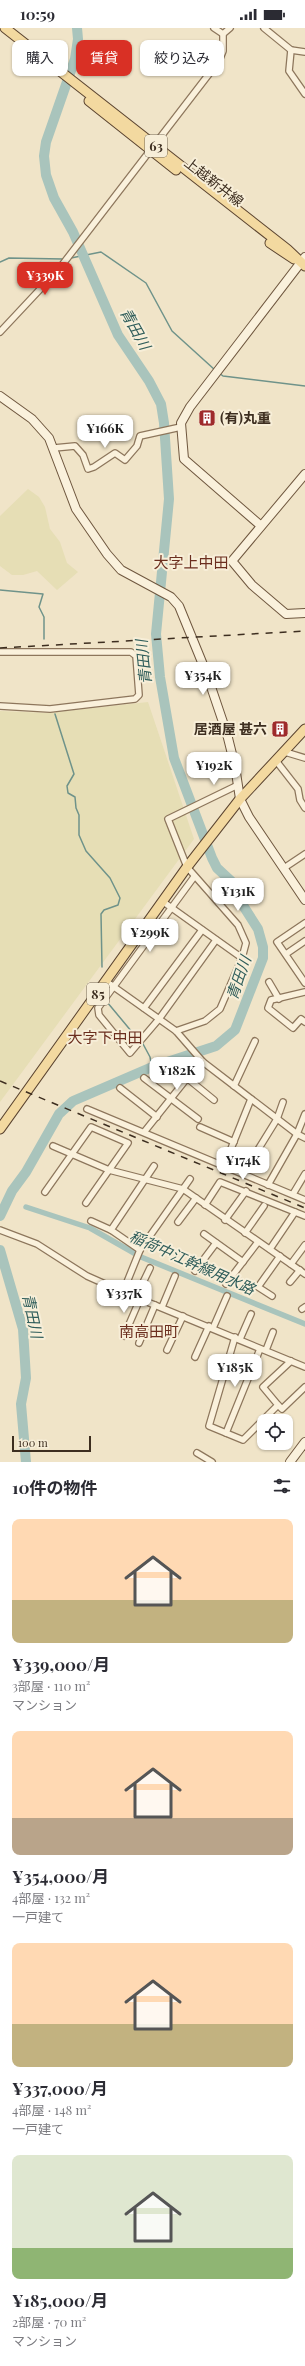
<!DOCTYPE html>
<html lang="ja">
<meta charset="utf-8">
<style>
:root{--surface:#fff;--page:#f7f7f7;--text:#2b2b33;--muted:#7c7c81;--accent:#d93025}
body{margin:0;font-family:"Playfair Display","Noto Sans JP",serif;background:var(--page);color:var(--text);height:100vh;display:flex;flex-direction:column;font-size:15px;white-space:nowrap}
*{box-sizing:border-box;margin:0}
p{font-size:13px;color:var(--muted)}
.icon{flex:none;width:22px;height:22px;fill:none;stroke:currentColor;stroke-width:2;stroke-linecap:round;stroke-linejoin:round}
.map{position:relative;height:1434px;overflow:hidden}
.side{display:flex;flex-direction:column;background:var(--surface);flex:1}
.side>*{flex:none}
.hud{position:absolute;left:12px;top:12px;width:281px;height:36px;display:flex;gap:8px}
.controls{position:absolute;left:257px;top:1386px;display:grid;gap:8px}
.controls a{display:grid;place-items:center;width:36px;height:36px;border-radius:8px;background:var(--surface);box-shadow:0 1px 3px #0004;font-size:20px}
.scale{position:absolute;left:12px;bottom:10px;width:79px;box-sizing:border-box;padding-left:4px;border:2px solid #3d2e20;border-top:0;font-size:11px;line-height:14px;white-space:nowrap;color:#3d2e20;-webkit-text-stroke:3px #f7eed8;paint-order:stroke}
.price{position:absolute;translate:-50% -34px;padding:0 9px;border-radius:8px;background:#fff;color:#222;font-size:13px;line-height:26px;filter:drop-shadow(0 1px 2px #0008)}
.price::after{content:'';position:absolute;left:50%;top:24px;width:12px;height:9px;margin-left:-6px;background:inherit;clip-path:polygon(0 0,100% 0,50% 100%)}
.price.current{background:var(--accent);color:#fff}
ul{padding:0;list-style:none}
li{display:grid;align-content:center;gap:8px;height:212px;padding:0 12px}
li span{display:grid;place-items:center;height:124px;border-radius:8px;color:#555}
li>.icon{margin-inline-start:auto}
span .icon{width:72px;height:72px;fill:#fffc;stroke-width:1}
li b{font-size:17px}
h2{display:flex;justify-content:space-between;align-items:center;height:48px;padding:0 12px;font-size:17px}
.chip{padding:0 14px;border-radius:8px;background:var(--surface);box-shadow:0 1px 3px #0004;font-size:14px;line-height:36px}
.chip.current{background:var(--accent);color:#fff}
.status{display:flex;justify-content:space-between;align-items:center;height:28px;padding:0 20px;background:var(--surface);direction:ltr}
.status svg{height:11px;fill:currentColor}
.map>svg:first-child{display:block}
.farmland{fill:#e6deb5}
.lines{fill:none;stroke-linecap:round;stroke-linejoin:round}
.stream{stroke:#6f938a;stroke-width:1.5}
.canal{stroke:#a9c4bc;stroke-width:5.5}
.river{stroke:#a9c4bc;stroke-width:10}
.street-casing{stroke:#8d765c;stroke-width:8}
.secondary-casing{stroke:#6f573f;stroke-width:10}
.primary-casing{stroke:#5b4430;stroke-width:11}
.street{stroke:#faf1dc;stroke-width:5.5}
.secondary{stroke:#faf1dc;stroke-width:8}
.primary{stroke:#f3d9a0;stroke-width:9}
.rail{stroke:#3d2e20;stroke-width:1.5;stroke-dasharray:7 7;stroke-linecap:butt}
.labels{text-anchor:middle;stroke-width:4;stroke-linejoin:round;paint-order:stroke}
.shield{fill:#f7eed8;stroke:#756857;stroke-width:1}
.shield-label{font-size:13px;font-weight:bold;fill:#3d2e20}
.street-label{font-size:14px;fill:#3d2e20;stroke:#f7eed8}
.poi-label{font-size:14px;font-weight:bold;fill:#3d2e20;stroke:#f7eed8;text-anchor:start}
.water-label{font-size:15px;font-style:italic;fill:#2f5d5a;stroke:#f7eed8}
.neighbourhood-label{font-size:15px;fill:#6b2e1e;stroke:#f7eed8}
</style>
<div class="status"><b>10:59</b><svg viewBox="0 0 49 12"><path d="M0 12V9h3v3zM5 12V6h3v6zM10 12V3h3v9zM15 12V0h3v12zM26 1h20v11H26zM47 4h2v5h-2z"/></svg></div>
<div class="map">
<svg width="305" height="1434" viewBox="0 0 305 1434">
<rect width="100%" height="100%" fill="#f0e4c8"/>
<!-- farmland -->
<g class="farmland">
<polygon points="28,461 39,469 45,479 50,501 60,514 67,535 78,544 57,562 37,543 23,547 12,547 0,538 0,488"/>
<polygon points="148,674 194,811 0,1074 0,683 48,685"/>
</g>
<g class="lines">
<!-- stream -->
<g class="stream">
<polyline points="71,230 101,224 146,255 172,303 215,342"/>
<polyline points="0,234 9,230 63,231"/>
<polyline points="219,345 223,348 305,358"/>
<polyline points="0,562 43,566 39,579 44,589 44,611"/>
<polyline points="55,686 74,746 67,758 68,765 75,769 76,780 79,787 79,807 86,823 110,850 120,870 118,877 104,882 101,886 102,939"/>
<polyline points="107,974 137,1010"/>
<polyline points="142,1014 150,1029 152,1039"/>
<polyline points="0,1184 2,1185"/>
</g>
<!-- canal -->
<polyline class="canal" points="26,1179 90,1200 141,1229 305,1296"/>
<!-- river -->
<g class="river">
<polyline points="0,1188 12,1163 26,1144 59,1086 73,1073 152,1039 216,1018 235,1002 263,930 263,919 258,901 237,868 231,853 217,840 212,830 174,730 160,649 156,606 169,471 164,395 161,376 149,353 118,307 73,204 54,170 46,147 44,128 46,114 75,31 78,11 77,0"/>
<polyline points="0,1222 23,1301 26,1350 21,1376 26,1434"/>
</g>
<!-- street casing -->
<g class="street-casing">
<g id="street">
<polyline points="214,0 223,6"/>
<polyline points="264,0 291,22 305,24"/>
<polyline points="291,22 289,43 305,66"/>
<polyline points="0,304 59,241 219,33 223,23 223,6 230,0"/>
<polyline points="54,420 75,418 83,427 88,441 94,439 115,425 125,432 137,418 140,408 181,399"/>
<polyline points="0,624 131,624 136,628 139,667 135,671 50,681 0,678"/>
<polyline points="285,724 305,730"/>
<polyline points="277,734 298,761 300,772 305,780"/>
<polyline points="284,840 305,826"/>
<polyline points="194,849 98,980 99,987 130,1025 159,991 216,912"/>
<polyline points="162,873 242,930"/>
<polyline points="305,895 277,914 305,955"/>
<polyline points="286,926 305,913"/>
<polyline points="107,954 176,1003 203,1034 297,1106 305,1110"/>
<polyline points="269,954 279,971"/>
<polyline points="305,964 271,972 268,980 293,1000 301,991 305,994"/>
<polyline points="144,980 202,902"/>
<polyline points="176,1003 205,993 220,981 242,930 246,915 238,897 187,839 168,791 238,757"/>
<polyline points="144,1050 198,1091"/>
<polyline points="187,1050 214,1072"/>
<polyline points="234,1058 255,1013"/>
<polyline points="120,1060 157,1089"/>
<polyline points="87,1081 305,1172"/>
<polyline points="200,1099 234,1114"/>
<polyline points="145,1103 196,1039 203,1034"/>
<polyline points="53,1118 109,1142 183,1161 305,1246"/>
<polyline points="154,1138 111,1202 140,1222 190,1151"/>
<polyline points="224,1138 251,1071"/>
<polyline points="243,1146 277,1091 283,1074"/>
<polyline points="268,1157 297,1106 305,1086"/>
<polyline points="45,1164 91,1099 128,1115 86,1175"/>
<polyline points="293,1166 305,1146"/>
<polyline points="205,1177 220,1154 295,1184"/>
<polyline points="225,1192 246,1163"/>
<polyline points="91,1193 111,1202"/>
<polyline points="178,1194 196,1170"/>
<polyline points="0,1202 37,1216 87,1248 123,1264"/>
<polyline points="245,1205 264,1178"/>
<polyline points="204,1206 243,1234"/>
<polyline points="270,1221 295,1184 305,1188"/>
<polyline points="140,1222 123,1264 305,1339"/>
<polyline points="291,1236 305,1217"/>
<polyline points="195,1243 216,1215"/>
<polyline points="290,1254 300,1242"/>
<polyline points="226,1256 258,1214"/>
<polyline points="272,1268 258,1259 280,1228"/>
<polyline points="136,1269 150,1240"/>
<polyline points="162,1279 175,1248"/>
<polyline points="302,1281 305,1279"/>
<polyline points="213,1300 227,1268"/>
<polyline points="124,1308 140,1271"/>
<polyline points="235,1309 209,1398 243,1412 278,1377 263,1359 291,1333"/>
<polyline points="240,1311 251,1286"/>
<polyline points="139,1315 155,1277"/>
<polyline points="167,1322 183,1288"/>
<polyline points="266,1322 273,1304"/>
<polyline points="195,1329 209,1298"/>
<polyline points="278,1377 282,1381 305,1359"/>
<polyline points="226,1405 260,1321"/>
<polyline points="197,1425 212,1434"/>
</g>
</g>
<!-- secondary casing -->
<g class="secondary-casing">
<g id="secondary">
<polyline points="0,368 32,391 49,410 76,481 107,526 121,542 171,569 179,578 206,644 227,706 235,738 240,771 249,789 305,872"/>
<polyline points="305,446 232,533 252,557 286,586 305,585"/>
<polyline points="260,497 184,431 181,395 190,379 305,229"/>
<polyline points="290,1434 305,1414"/>
</g>
</g>
<!-- primary casing -->
<g class="primary-casing">
<g id="primary">
<polyline points="5,0 287,221 305,238"/>
<polyline points="89,73 176,142"/>
<polyline points="270,215 294,231"/>
<polyline points="0,1101 187,839 240,771 305,701"/>
</g>
</g>
<!-- street -->
<use href="#street" class="street"/>
<!-- secondary -->
<use href="#secondary" class="secondary"/>
<!-- primary -->
<use href="#primary" class="primary"/>
<!-- rail -->
<g class="rail">
<polyline points="0,620 305,603"/>
<polyline points="0,1053 305,1180"/>
</g>
</g>
<!-- icons -->
<defs>
<g id="building-square" transform="scale(0.9)"><rect x="-9" y="-9" width="18" height="18" rx="4" fill="#9e2a2b" stroke="#f7eed8"/><path d="M-4-6H4V6H1V3H-1V6H-4ZM-2.5-4.3h1.7v1.8h-1.7ZM.8-4.3h1.7v1.8H.8ZM-2.5-1h1.7V.8h-1.7ZM.8-1h1.7V.8H.8Z" fill="#fff"/></g>
</defs>
<g fill-rule="evenodd">
<use href="#building-square" x="207" y="390"/>
<use href="#building-square" x="280" y="701"/>
</g>
<g class="labels">
<!-- shield labels -->
<g class="shield">
<rect x="145" y="107" width="22" height="22" rx="3"/>
<rect x="87" y="955" width="22" height="22" rx="3"/>
</g>
<g class="shield-label">
<text x="156" y="123">63</text>
<text x="98" y="971">85</text>
</g>
<!-- street labels -->
<g class="street-label">
<text transform="translate(214 154) rotate(38)" y="5">上越新井線</text>
</g>
<!-- poi labels -->
<g class="poi-label">
<text x="220" y="395">(有)丸重</text>
<text x="267" y="706" text-anchor="end">居酒屋 甚六</text>
</g>
<!-- water labels -->
<g class="water-label">
<text transform="translate(135 301) rotate(61)" y="5">青田川</text>
<text transform="translate(144 634) rotate(-96)" y="5">青田川</text>
<text transform="translate(239 950) rotate(-71)" y="5">青田川</text>
<text transform="translate(192 1235) rotate(24)" y="5">稲荷中江幹線用水路</text>
<text transform="translate(32 1288) rotate(78)" y="5">青田川</text>
</g>
<!-- neighbourhood labels -->
<g class="neighbourhood-label">
<text x="191" y="540">大字上中田</text>
<text x="105" y="1015">大字下中田</text>
<text x="149" y="1309">南高田町</text>
</g>
</g>
</svg>
<div class="controls">
<a><svg class="icon" aria-label="locate" viewBox="0 0 24 24"><circle cx="12" cy="12" r="6"/><path d="M12 2v4M12 18v4M2 12h4M18 12h4"/></svg></a>
</div>
<div class="scale">100 m</div>
<b class="price current" style="left:45px;top:268px">¥339K</b>
<b class="price" style="left:105px;top:421px">¥166K</b>
<b class="price" style="left:203px;top:668px">¥354K</b>
<b class="price" style="left:214px;top:758px">¥192K</b>
<b class="price" style="left:238px;top:884px">¥131K</b>
<b class="price" style="left:150px;top:925px">¥299K</b>
<b class="price" style="left:177px;top:1063px">¥182K</b>
<b class="price" style="left:243px;top:1153px">¥174K</b>
<b class="price" style="left:124px;top:1286px">¥337K</b>
<b class="price" style="left:235px;top:1360px">¥185K</b>
<div class="hud">
<a class="chip">購入</a>
<a class="chip current">賃貸</a>
<a class="chip">絞り込み</a>
</div>
</div>
<section class="side">
<h2>10件の物件<svg class="icon" aria-label="filters" viewBox="0 0 24 24"><path d="M4 7h16M4 17h16"/><circle cx="9" cy="7" r="2"/><circle cx="15" cy="17" r="2"/></svg></h2>
<ul>
<li><span style="background:linear-gradient(#ffd9b3 65%,#c2b280 0)"><svg class="icon" aria-label="home" viewBox="0 0 24 24"><path d="M3 11l9-7 9 7M6 9v11h12V9"/></svg></span><div><b>¥339,000/月</b><p>3部屋 · 110 m²</p><p>マンション</p></div></li>
<li><span style="background:linear-gradient(#ffd9b3 70%,#b9a48a 0)"><svg class="icon" aria-label="home" viewBox="0 0 24 24"><path d="M3 11l9-7 9 7M6 9v11h12V9"/></svg></span><div><b>¥354,000/月</b><p>4部屋 · 132 m²</p><p>一戸建て</p></div></li>
<li><span style="background:linear-gradient(#ffd9b3 65%,#c2b280 0)"><svg class="icon" aria-label="home" viewBox="0 0 24 24"><path d="M3 11l9-7 9 7M6 9v11h12V9"/></svg></span><div><b>¥337,000/月</b><p>4部屋 · 148 m²</p><p>一戸建て</p></div></li>
<li><span style="background:linear-gradient(#dfe7d0 75%,#8fb573 0)"><svg class="icon" aria-label="home" viewBox="0 0 24 24"><path d="M3 11l9-7 9 7M6 9v11h12V9"/></svg></span><div><b>¥185,000/月</b><p>2部屋 · 70 m²</p><p>マンション</p></div></li>
</ul>
</section>
